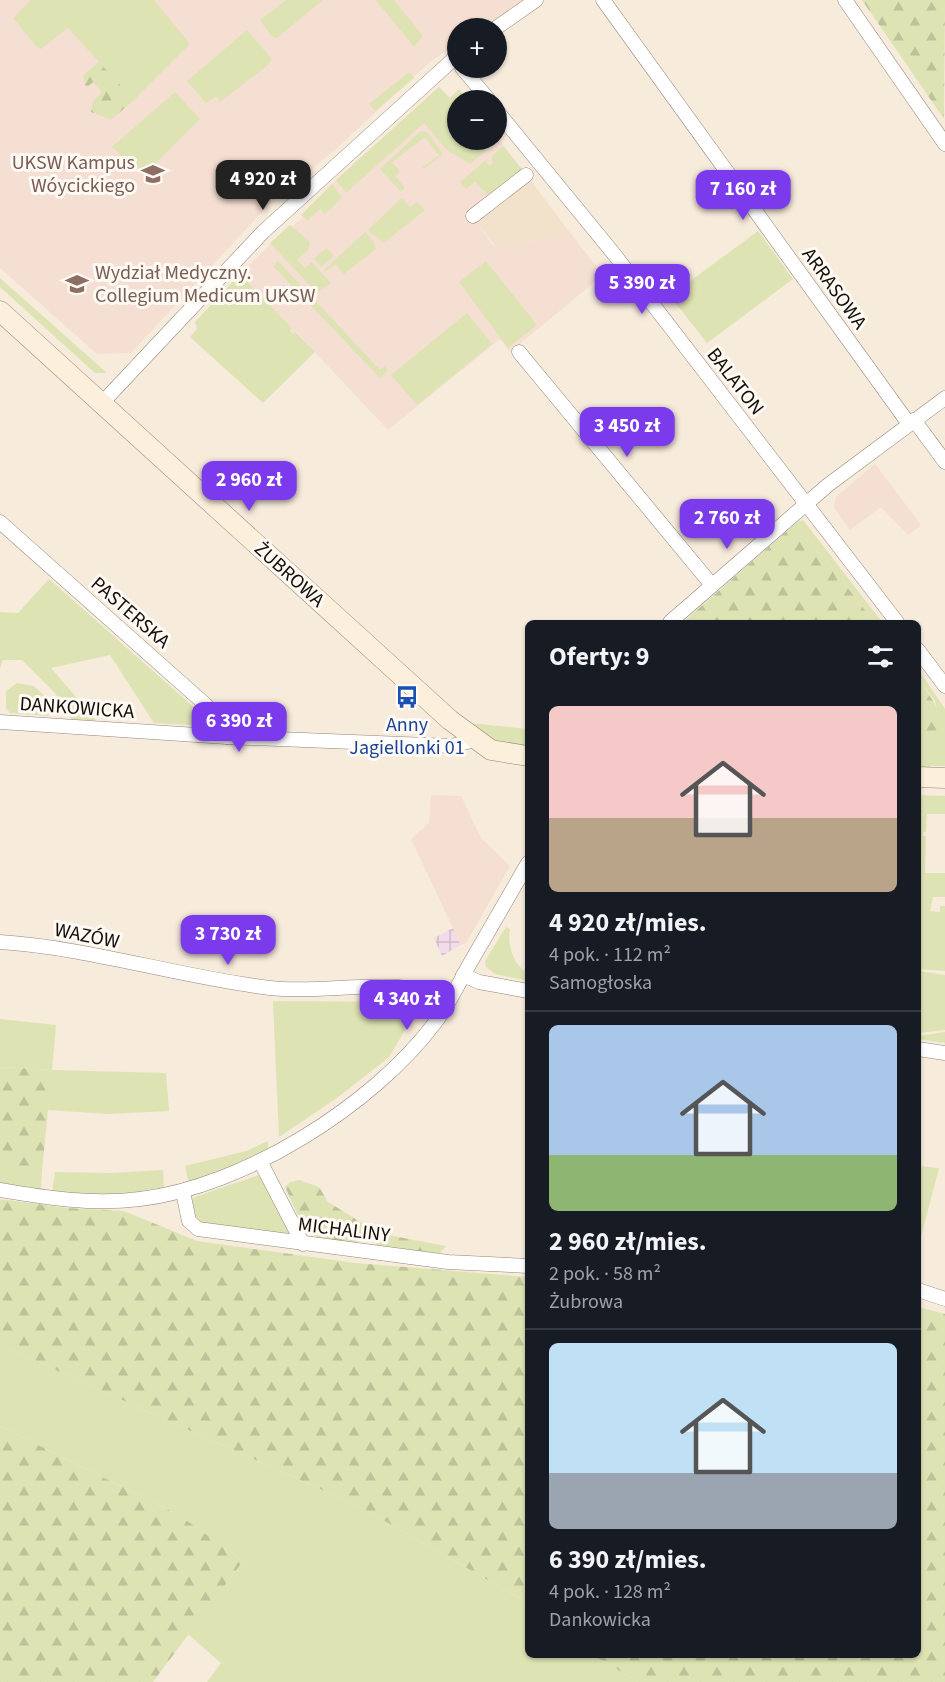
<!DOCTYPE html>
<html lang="pl">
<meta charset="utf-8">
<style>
:root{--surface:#171b24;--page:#242831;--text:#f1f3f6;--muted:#9ea1a6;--line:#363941;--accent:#7c3aed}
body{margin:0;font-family:"Source Sans 3",sans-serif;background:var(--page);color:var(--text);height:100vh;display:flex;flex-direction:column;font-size:22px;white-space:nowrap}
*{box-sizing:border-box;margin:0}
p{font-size:20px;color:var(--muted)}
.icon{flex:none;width:33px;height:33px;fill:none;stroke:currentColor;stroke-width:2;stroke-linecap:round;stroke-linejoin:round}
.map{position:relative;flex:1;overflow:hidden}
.side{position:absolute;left:525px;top:620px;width:396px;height:1038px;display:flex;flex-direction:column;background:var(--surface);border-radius:9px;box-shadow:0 2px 4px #0004}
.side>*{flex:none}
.fabs{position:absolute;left:447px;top:18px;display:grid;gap:12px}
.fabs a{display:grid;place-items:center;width:60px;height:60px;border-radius:50%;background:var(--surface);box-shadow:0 2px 4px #0004;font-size:30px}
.price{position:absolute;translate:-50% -51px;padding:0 14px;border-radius:12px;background:var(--accent);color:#fff;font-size:20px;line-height:39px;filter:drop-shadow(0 2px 3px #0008)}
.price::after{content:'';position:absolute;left:50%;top:36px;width:18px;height:14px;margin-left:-9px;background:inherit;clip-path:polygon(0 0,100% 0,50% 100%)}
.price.current{background:#222;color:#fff}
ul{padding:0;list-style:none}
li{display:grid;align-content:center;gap:12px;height:318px;padding:0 24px}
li+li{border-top:2px solid var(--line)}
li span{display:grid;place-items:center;height:186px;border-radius:9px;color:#555}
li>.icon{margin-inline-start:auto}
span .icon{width:108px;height:108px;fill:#fffc;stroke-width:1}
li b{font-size:26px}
h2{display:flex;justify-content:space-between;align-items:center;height:72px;padding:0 24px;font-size:26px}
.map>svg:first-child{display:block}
.built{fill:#f2e1cb}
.industrial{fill:url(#industrial-grid)}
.education{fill:#f5dfd2}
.grass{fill:#dee3b4}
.forest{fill:url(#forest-firs)}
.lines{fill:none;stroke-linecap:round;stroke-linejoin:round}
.street-casing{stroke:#918678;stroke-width:15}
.secondary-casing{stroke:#918678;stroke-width:21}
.street{stroke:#fff;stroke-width:14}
.secondary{stroke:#fcefdb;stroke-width:20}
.labels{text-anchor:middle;stroke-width:6;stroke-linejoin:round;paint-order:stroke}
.education-label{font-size:20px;fill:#785e54;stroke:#fffaf4;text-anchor:end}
.street-label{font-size:20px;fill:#120e09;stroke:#fffaf4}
.transit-label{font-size:20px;fill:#164399;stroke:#fffaf4}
</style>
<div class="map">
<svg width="945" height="1682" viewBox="0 0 945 1682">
<defs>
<pattern id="industrial-grid" width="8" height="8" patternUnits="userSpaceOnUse" patternTransform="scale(1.5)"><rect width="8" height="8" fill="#f2dcea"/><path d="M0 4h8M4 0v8" fill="none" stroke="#cebcc7"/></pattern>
<pattern id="forest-firs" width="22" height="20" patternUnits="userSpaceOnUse" patternTransform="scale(1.5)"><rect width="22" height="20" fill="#dee3b4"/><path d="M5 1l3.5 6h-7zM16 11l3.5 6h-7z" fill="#bdc299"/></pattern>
</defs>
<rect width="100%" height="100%" fill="#f7ebdc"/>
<!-- built -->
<polygon class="built" points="531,181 571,234 496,247 476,222"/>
<!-- industrial -->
<polygon class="industrial" points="453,928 461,945 442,956 434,938"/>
<!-- education -->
<g class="education">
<polygon points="0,0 524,0 480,28 458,28 457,43 430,62 336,149 275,198 131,353 97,354 0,268"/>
<polygon points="439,87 450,98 459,89 468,100 458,100 458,140 496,140 497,137 531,181 476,222 492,244 496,247 571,234 603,275 510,352 500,339 388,430 296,332 293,334 290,331 292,328 240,274 290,225 292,227 303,217 301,215 332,184"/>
<polygon points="875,464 921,525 908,535 881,507 850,530 834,507 836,497"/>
<polygon points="431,795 461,796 481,838 510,866 466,943 461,945 411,839 429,823"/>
</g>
<!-- grass -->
<g class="grass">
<polygon points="31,0 154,0 190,44 134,100 68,28 41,49 36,46 13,18"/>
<polygon points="286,0 323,0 277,38 272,37 260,20"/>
<polygon points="376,0 394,0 423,36 414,47"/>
<polygon points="247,30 272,59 267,66 220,102 216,97 206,103 187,81"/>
<polygon points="409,72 414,78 375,111 369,104"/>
<polygon points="439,87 450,98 459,89 468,100 458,100 458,140 496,140 497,137 499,140 470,164 447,150 424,123 346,193 336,180"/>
<polygon points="175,92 200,119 143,176 112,147"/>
<polygon points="421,131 428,133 443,154 424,169 422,168 439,155 425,137 392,162 400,172 395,176 405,188 401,192 380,169"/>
<polygon points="503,146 524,172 494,194 487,194 475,182 466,189 460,182 485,161 489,165 493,164 492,156"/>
<polygon points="332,184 342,198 325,214 320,209 308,220 301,215"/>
<polygon points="402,198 410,207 417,202 425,210 384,243 368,230"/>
<polygon points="290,225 310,242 308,250 297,260 305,268 311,262 331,283 317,293 270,243"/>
<polygon points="758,231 793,279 707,343 670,296"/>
<polygon points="365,232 374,242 376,249 344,274 336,264 325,272 324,270"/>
<polygon points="326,248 334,256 321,267 314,259"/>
<polygon points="278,261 380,370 385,366 388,370 380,378 273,266"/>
<polygon points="486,261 537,325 508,348 459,282"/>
<polygon points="240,274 292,328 290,331 293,334 295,332 315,352 263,403 190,337 197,329 195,322"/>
<polygon points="0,278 107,373 95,373 0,287"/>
<polygon points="467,313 492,344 417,405 391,375"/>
<polygon points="803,520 882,622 874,622 797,522"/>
<polygon points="49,579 206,718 204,726 154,723 110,655 51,668 96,720 90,722 72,720 55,693 22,660 3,660 0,668 0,612 18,613"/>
<polygon points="918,669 945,709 945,766 931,766 930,770 918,770 918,742 944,742 935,701 918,679"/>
<polygon points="17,683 34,686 52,703 53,713 48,716 10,713 6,708 6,691"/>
<polygon points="470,723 528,729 528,747 493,740"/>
<polygon points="918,795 945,796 945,814 927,814 926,832 923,832 923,836 926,836 925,873 945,873 945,897 933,897 930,911 940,912 940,906 945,906 945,971 918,969"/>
<path d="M 506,927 L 510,929 C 507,945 513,965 528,973 L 528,981 L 495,974 L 486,967 L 485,961 Z"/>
<polygon points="918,971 945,975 945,1030 918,1033"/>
<polygon points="273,1001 408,1002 413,1017 389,1057 337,1098 279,1137"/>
<polygon points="0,1019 56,1025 52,1070 166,1073 169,1111 109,1114 48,1110 51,1070 0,1067"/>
<polygon points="945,1032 945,1043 918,1039 918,1036"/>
<polygon points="268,1141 268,1150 241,1164 192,1182 188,1180 185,1166 246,1151"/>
<polygon points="0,1165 42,1171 41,1188 0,1184"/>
<polygon points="918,1166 939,1168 918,1248"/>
<polygon points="163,1170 164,1190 92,1196 52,1192 55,1172 110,1173"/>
<polygon points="259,1175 279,1204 290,1236 202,1224 194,1218 192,1198"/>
<polygon points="0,1345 362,1508 528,1603 528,1654 593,1655 638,1682 207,1682 221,1663 188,1634 243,1561 179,1515 0,1426"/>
</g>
<!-- forest -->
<g class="forest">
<polygon points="862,0 945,0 944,119"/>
<polygon points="99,62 134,100 111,120 91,112 93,101 102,92 93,82 86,88 83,75"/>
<polygon points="797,522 874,622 683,622"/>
<path d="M 918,679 C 934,700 944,716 944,742 L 918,742 Z"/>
<polygon points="0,1067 52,1070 42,1171 0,1166"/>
<path d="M 299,1180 L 319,1187 L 328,1202 L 367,1226 L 355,1245 C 300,1237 308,1235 285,1187 L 290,1182 Z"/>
<polygon points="0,1199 67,1208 124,1211 197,1241 355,1263 528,1277 528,1603 362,1508 0,1345"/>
<polygon points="379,1230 393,1236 446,1246 439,1254 375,1247"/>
<polygon points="918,1307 945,1314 945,1682 638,1682 593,1655 918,1654"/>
<polygon points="0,1426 179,1515 243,1561 153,1682 0,1682"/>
</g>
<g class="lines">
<!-- street casing -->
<g class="street-casing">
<g id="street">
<polyline points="603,0 909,424"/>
<polyline points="845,0 945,144"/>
<polyline points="496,28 536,0"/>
<polyline points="462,68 489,100"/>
<polyline points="496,110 614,254 897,622"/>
<polyline points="473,216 526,175"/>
<polyline points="519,352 711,584"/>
<polyline points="101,404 263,232 458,55"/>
<polyline points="914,420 945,462"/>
<polyline points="0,522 206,705 227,737"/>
<polyline points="670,622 828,485 945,398"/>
<polyline points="918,650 945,686"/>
<polyline points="0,722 227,737 452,746 474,740"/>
<path d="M 0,942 C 91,948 179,977 270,988 C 329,995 394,974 450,999"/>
<polyline points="463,975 479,982 528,991"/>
<polyline points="918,1049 945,1053"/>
<polyline points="260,1161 303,1244"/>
<path d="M 0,1190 C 46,1198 93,1205 140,1199 C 243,1187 372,1106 434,1024 C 448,1006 458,985 469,965 C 489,931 508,897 528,863"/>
<polyline points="183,1192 189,1221 198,1229 448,1262 528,1266"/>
<polyline points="918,1290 945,1299"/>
</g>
</g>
<!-- secondary casing -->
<g class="secondary-casing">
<g id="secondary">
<polyline points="0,311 450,720 491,750 528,756"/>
<polyline points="918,777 945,778"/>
</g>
</g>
<!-- street -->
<use href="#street" class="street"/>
<!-- secondary -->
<use href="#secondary" class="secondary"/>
</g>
<!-- icons -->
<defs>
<g id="university-bare" transform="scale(1.8)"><path d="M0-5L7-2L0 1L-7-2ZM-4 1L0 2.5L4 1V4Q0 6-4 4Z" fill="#8d6e63" stroke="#fffaf4" stroke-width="2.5" paint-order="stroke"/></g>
<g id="bus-bare" transform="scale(1.8)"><path d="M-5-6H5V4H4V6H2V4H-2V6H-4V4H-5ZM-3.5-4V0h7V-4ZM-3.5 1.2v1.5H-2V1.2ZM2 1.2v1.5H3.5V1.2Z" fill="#1a4fb4" stroke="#fffaf4" stroke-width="2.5" paint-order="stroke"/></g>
</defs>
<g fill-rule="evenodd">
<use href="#university-bare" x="153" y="174"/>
<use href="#university-bare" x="77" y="284"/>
<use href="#bus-bare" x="407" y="697"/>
</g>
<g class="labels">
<!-- education labels -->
<g class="education-label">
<text x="135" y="169">UKSW Kampus<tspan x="135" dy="23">Wóycickiego</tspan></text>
<text x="95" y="279" text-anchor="start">Wydział Medyczny.<tspan x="95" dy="23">Collegium Medicum UKSW</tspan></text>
</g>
<!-- street labels -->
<g class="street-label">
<text transform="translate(835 288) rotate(54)" y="7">ARRASOWA</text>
<text transform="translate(736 381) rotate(52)" y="7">BALATON</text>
<text transform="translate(290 574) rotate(42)" y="7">ŻUBROWA</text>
<text transform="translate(131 612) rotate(41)" y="7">PASTERSKA</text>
<text transform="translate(77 707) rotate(4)" y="7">DANKOWICKA</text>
<text transform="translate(87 935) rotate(11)" y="7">WAZÓW</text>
<text transform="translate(344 1229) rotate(7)" y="7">MICHALINY</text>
</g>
<!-- transit labels -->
<g class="transit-label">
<text x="407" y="731">Anny<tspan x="407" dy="23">Jagiellonki 01</tspan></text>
</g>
</g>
</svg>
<div class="fabs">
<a>+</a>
<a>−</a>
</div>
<b class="price current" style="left:263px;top:211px">4 920 zł</b>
<b class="price" style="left:743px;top:221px">7 160 zł</b>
<b class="price" style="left:642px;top:315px">5 390 zł</b>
<b class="price" style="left:627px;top:458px">3 450 zł</b>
<b class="price" style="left:249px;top:512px">2 960 zł</b>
<b class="price" style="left:727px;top:550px">2 760 zł</b>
<b class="price" style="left:239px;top:753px">6 390 zł</b>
<b class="price" style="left:228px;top:966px">3 730 zł</b>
<b class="price" style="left:407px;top:1031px">4 340 zł</b>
<section class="side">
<h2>Oferty: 9<svg class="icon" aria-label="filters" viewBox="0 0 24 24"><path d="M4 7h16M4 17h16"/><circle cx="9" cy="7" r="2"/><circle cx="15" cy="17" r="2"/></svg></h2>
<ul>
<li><span style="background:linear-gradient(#f6c9c9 60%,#b9a48a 0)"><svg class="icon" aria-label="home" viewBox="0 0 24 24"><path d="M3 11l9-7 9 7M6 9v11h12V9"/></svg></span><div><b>4 920 zł/mies.</b><p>4 pok. · 112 m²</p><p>Samogłoska</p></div></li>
<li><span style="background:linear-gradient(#a9c7e8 70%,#8fb573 0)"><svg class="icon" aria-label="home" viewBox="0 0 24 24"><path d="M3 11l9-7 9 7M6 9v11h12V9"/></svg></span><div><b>2 960 zł/mies.</b><p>2 pok. · 58 m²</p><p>Żubrowa</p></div></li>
<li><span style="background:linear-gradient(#bfe0f5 70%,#9aa5b1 0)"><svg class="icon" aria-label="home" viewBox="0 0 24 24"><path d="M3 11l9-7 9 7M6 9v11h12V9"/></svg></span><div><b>6 390 zł/mies.</b><p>4 pok. · 128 m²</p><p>Dankowicka</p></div></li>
</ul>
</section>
</div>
